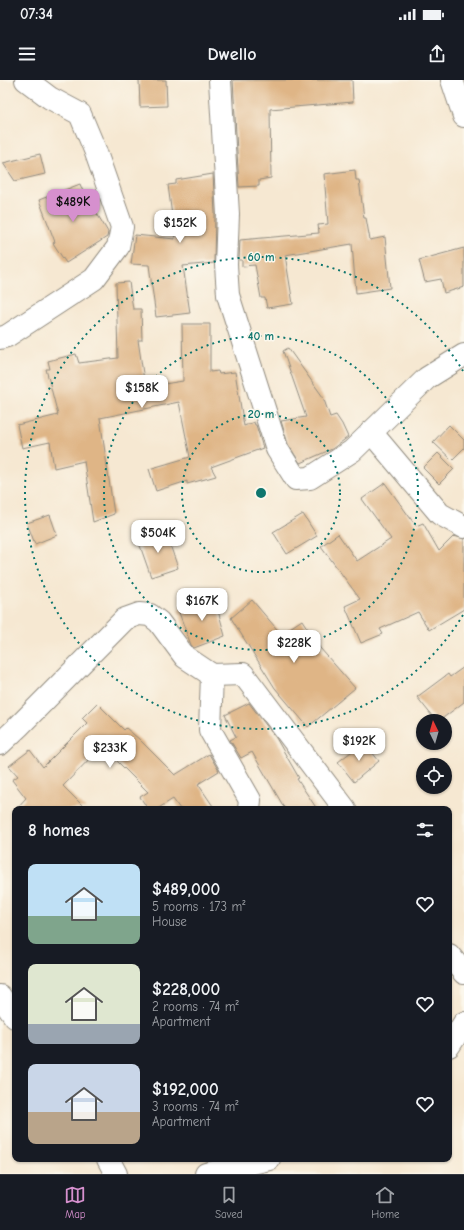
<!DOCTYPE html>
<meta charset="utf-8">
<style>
:root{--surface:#171b24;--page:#242831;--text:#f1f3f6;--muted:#9ea1a6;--line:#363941;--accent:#d690ce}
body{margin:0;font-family:"Comic Neue",sans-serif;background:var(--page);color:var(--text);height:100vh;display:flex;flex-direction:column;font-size:15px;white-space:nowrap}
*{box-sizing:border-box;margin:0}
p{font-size:13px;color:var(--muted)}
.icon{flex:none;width:22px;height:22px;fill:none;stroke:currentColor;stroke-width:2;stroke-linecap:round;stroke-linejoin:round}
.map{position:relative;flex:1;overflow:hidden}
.drawer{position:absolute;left:12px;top:726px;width:440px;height:356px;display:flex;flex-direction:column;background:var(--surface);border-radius:8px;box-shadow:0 1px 3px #0004}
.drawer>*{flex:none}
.needle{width:26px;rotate:355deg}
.controls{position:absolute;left:416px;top:634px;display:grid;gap:8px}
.controls a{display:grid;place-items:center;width:36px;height:36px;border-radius:50%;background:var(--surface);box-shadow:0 1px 3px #0004;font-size:20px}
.price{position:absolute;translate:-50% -34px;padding:0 9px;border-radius:8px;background:#fff;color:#222;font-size:13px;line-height:26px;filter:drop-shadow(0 1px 2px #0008)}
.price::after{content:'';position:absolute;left:50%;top:24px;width:12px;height:9px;margin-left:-6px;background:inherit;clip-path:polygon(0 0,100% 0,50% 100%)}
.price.current{background:var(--accent);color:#111}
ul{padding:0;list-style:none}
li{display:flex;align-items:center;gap:12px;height:100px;padding:0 16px}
li span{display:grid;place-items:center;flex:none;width:112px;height:80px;border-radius:8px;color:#555}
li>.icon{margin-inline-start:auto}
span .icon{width:48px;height:48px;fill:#fffc;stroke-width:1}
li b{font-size:17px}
h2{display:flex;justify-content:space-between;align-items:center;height:48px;padding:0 16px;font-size:17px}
.status{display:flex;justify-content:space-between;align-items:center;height:28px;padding:0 20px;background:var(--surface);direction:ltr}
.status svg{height:11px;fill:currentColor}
header{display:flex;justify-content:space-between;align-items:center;height:52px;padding:0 16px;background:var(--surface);font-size:18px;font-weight:700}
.menu{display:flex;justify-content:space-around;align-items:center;height:56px;border-top:1px solid var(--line);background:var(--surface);font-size:11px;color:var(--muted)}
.menu a{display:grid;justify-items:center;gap:2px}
.menu .current{color:var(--accent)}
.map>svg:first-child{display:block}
.building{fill:#dfb586}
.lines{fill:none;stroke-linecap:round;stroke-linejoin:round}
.minor-casing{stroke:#908a7e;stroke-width:24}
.minor{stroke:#fff;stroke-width:22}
.ring{fill:none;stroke:#0f766e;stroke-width:2;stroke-dasharray:2 4}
.centre{fill:#0f766e;stroke:#fbf7ec;stroke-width:2}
.ring-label{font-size:12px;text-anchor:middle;font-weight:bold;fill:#0f766e;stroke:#fbf7ec;stroke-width:3;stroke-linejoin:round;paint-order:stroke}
</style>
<div class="status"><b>07:34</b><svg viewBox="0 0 49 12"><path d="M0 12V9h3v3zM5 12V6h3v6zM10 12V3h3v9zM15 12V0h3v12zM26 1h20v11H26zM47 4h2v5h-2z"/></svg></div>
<header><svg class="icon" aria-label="menu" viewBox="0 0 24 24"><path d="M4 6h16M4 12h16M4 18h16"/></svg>Dwello<svg class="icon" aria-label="share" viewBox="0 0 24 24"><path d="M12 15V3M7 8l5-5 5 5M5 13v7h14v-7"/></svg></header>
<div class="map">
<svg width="464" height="1094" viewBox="0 0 464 1094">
<rect width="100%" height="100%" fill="#fbf7ec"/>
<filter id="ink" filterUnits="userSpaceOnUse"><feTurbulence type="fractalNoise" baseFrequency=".025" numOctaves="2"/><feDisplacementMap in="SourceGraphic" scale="8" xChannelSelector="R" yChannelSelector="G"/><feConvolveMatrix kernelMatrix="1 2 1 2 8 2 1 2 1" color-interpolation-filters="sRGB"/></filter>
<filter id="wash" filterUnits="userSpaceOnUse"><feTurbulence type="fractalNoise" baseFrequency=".012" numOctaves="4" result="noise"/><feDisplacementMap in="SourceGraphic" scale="16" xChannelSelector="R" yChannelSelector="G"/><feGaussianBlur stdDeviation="0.9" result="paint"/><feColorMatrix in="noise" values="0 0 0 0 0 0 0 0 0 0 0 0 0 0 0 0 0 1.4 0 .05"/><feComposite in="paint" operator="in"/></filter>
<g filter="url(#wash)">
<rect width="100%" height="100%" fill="#f6e8d2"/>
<g id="blocks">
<!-- building -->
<g class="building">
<polygon points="139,0 166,0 167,26 140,27"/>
<polygon points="233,0 352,0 353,22 270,29 271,98 259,100 259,106 239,107"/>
<polygon points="40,74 45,94 15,101 3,83"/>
<polygon points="355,90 356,100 359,100 364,138 366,138 370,160 385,157 390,208 356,213 352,164 285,175 293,224 267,228 265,218 261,218 255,185 242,186 242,180 239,180 240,160 319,153 318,145 328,144 324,94"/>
<polygon points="213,94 215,134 214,183 183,186 190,233 156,237 149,185 131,184 135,155 175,159 168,105 176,104 176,100"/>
<polygon points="80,104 92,134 96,132 108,152 107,157 66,183 53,163 55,162 39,120"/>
<polygon points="464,168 464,207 444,213 441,199 425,202 419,180"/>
<polygon points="129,202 133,229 141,229 142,260 138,260 145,307 183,301 182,244 210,244 210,292 218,291 219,294 235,292 244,346 254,342 255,345 256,345 263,368 211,387 216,396 187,404 187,401 156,411 149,389 190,377 179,322 100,338 114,434 93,442 84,381 54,388 50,362 22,368 17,345 58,335 46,289 50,289 48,281 76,274 79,283 118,278 116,203"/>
<polygon points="288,268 323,317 330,337 336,335 342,344 348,357 332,369 300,383 288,364 281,341 306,337 283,271"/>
<polygon points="449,345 464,360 464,368 452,380 433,362"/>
<polygon points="438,373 454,389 439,404 423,388"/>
<polygon points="385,403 416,446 423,443 439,471 454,456 464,459 464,529 429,550 418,532 380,549 383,554 361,563 345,526 360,519 321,466 338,454 357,481 391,459 362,419"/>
<polygon points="303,434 317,456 287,474 273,452"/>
<polygon points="50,435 57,455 35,464 27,443"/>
<polygon points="165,450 178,488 151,497 138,460"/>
<polygon points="214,516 225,556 194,568 191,565 178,530"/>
<polygon points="252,520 281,554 302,540 320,568 355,608 308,647 275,608 231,538"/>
<polygon points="464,587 464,622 439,641 436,641 417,617 448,594 450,597"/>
<polygon points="97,623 124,650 126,648 140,660 175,695 209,674 219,691 198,704 215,729 180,729 173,719 157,729 148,729 140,717 148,712 102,666 63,706 86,729 16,729 26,718 12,700 18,696 9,686 30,670 43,687 87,643 82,638"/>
<polygon points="249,623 276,658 299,698 297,699 317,729 285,729 252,672 241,678 230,660 236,657 225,635"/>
<polygon points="364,662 379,681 354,702 338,682"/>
</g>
</g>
</g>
<g filter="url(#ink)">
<use href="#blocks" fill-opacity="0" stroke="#908a7e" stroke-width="1"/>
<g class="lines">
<!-- minor casing -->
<g class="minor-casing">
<g id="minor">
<polyline points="220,0 228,134 226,185 228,215 277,369 296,399 310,398 352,371 427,298 464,275"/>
<polyline points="452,0 464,36"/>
<polyline points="0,258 7,256 94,199 118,167 122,147 95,70 80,34 50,18 26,0"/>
<polyline points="371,352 440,434 464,447"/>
<polyline points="212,595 210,650 250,720 249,729"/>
<polyline points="0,664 19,646 125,539 139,534 150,535 159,542 185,577 212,595 243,594 345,729"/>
<polyline points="449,875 464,893"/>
<polyline points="0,916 15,937"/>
<polyline points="449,966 464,943"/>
<polyline points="108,1079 116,1094"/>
<polyline points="206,1094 269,1079"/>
</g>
</g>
<!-- minor -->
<use href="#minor" class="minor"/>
</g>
</g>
<!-- distance rings -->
<g class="ring">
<circle cx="261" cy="413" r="79"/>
<circle cx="261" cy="413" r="157"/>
<path d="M463 535A236 236 0 1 1 463 291"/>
</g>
<circle cx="261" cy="413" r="6" class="centre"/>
<g class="ring-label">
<text x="261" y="181">60 m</text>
<text x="261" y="260">40 m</text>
<text x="261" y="338">20 m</text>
</g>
</svg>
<div class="controls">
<a><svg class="needle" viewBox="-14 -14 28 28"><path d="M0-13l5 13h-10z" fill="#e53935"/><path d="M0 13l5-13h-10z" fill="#9ea1a6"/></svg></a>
<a><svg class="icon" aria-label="locate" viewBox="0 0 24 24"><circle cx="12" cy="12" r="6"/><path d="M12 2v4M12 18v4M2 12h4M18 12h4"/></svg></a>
</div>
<b class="price current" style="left:73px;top:143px">$489K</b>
<b class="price" style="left:180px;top:164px">$152K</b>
<b class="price" style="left:142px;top:329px">$158K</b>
<b class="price" style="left:158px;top:474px">$504K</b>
<b class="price" style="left:202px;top:542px">$167K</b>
<b class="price" style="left:294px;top:584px">$228K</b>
<b class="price" style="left:359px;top:682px">$192K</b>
<b class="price" style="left:110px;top:689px">$233K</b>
<section class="drawer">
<h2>8 homes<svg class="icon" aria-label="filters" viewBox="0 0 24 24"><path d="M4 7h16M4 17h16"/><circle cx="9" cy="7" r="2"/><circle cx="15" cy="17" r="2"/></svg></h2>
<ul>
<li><span style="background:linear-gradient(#bfe0f5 65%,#7fa58c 0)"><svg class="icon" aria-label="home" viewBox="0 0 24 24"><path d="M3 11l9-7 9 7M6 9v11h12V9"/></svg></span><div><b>$489,000</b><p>5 rooms · 173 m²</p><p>House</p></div><svg class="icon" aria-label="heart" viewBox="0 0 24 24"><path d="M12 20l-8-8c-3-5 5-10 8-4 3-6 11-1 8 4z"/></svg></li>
<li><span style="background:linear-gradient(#dfe7d0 75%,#9aa5b1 0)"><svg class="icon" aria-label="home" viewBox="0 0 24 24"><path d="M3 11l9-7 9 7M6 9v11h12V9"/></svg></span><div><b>$228,000</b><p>2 rooms · 74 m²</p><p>Apartment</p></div><svg class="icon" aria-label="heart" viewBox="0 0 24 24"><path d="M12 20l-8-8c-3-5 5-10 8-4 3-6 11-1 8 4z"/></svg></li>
<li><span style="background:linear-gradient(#c9d6e8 60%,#b9a48a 0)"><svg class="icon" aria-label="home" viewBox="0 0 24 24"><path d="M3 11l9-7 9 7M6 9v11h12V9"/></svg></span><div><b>$192,000</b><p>3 rooms · 74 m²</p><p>Apartment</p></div><svg class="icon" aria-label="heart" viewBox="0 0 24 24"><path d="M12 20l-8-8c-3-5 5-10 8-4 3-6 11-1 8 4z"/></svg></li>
</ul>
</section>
</div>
<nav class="menu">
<a class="current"><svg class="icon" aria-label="map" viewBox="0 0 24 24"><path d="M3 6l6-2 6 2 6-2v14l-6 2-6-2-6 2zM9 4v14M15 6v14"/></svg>Map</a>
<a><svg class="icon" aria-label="saved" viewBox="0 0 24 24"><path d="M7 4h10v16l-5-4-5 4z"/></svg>Saved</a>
<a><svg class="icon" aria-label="home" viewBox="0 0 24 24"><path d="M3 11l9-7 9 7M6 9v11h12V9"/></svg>Home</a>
</nav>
